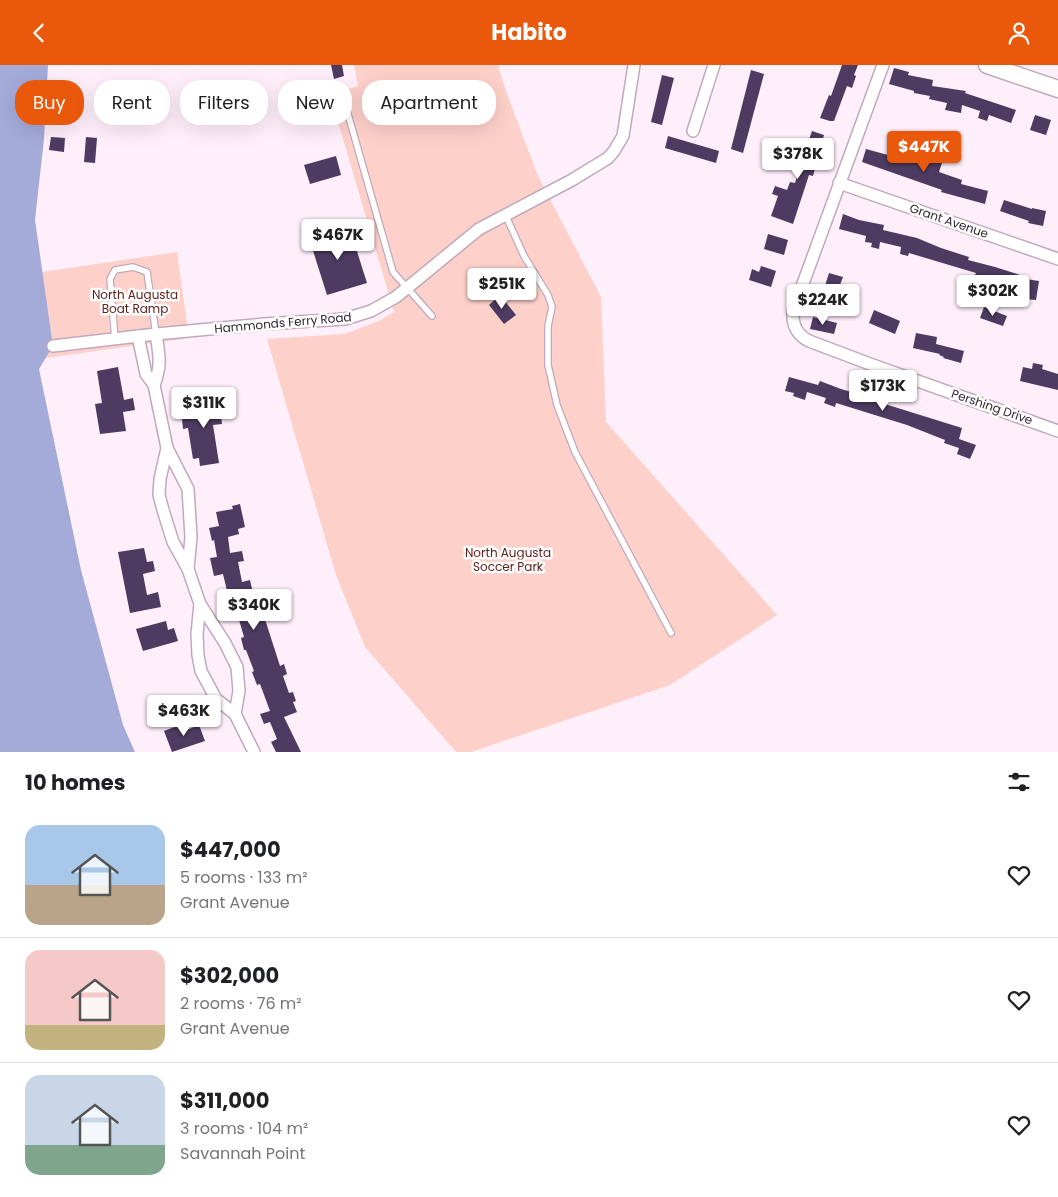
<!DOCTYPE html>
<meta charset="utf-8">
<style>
:root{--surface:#fff;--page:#f2f2f2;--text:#202124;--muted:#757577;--line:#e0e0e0;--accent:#ea580c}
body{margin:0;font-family:Poppins,sans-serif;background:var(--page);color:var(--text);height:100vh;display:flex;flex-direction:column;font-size:19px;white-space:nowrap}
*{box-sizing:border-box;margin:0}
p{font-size:16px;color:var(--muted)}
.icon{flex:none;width:28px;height:28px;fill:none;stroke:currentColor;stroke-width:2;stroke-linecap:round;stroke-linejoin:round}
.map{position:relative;height:687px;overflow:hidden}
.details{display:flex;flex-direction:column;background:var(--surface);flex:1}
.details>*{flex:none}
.banner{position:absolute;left:15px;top:15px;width:500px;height:45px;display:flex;gap:10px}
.price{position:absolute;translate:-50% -42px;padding:0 11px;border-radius:5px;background:#fff;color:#222;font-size:16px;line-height:32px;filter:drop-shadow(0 1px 2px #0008)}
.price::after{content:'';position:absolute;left:50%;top:30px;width:15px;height:11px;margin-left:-8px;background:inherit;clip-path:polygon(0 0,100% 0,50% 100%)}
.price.on{background:var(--accent);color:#fff}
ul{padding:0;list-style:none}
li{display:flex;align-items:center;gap:15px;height:125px;padding:0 25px}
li+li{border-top:1px solid var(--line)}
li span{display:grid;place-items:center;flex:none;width:140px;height:100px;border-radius:15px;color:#555}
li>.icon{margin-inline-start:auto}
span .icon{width:60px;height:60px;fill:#fffc;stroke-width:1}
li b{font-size:21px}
h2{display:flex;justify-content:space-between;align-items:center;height:60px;padding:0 25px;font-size:21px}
.chip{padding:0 18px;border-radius:20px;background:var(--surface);box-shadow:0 5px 20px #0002;font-size:18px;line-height:45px}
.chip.on{background:var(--accent);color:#fff}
header{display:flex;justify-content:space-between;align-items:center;height:65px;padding:0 25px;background:var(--accent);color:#fff;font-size:22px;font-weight:700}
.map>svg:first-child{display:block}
.green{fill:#fed0ca}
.water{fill:#a5abd9}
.building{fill:#4d3b61}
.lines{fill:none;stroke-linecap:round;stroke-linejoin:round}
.lane-casing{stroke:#c1a9bc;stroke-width:8}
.street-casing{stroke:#c1a9bc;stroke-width:14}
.secondary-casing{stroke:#c1a9bc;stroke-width:19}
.lane{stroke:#fff;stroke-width:5.5}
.street{stroke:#fff;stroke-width:11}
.secondary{stroke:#fff;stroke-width:16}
.labels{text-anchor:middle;stroke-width:5;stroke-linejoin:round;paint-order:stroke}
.street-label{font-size:12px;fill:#31272f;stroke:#fff}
.park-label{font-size:12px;fill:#62201b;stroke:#fff}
</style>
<header><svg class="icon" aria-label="back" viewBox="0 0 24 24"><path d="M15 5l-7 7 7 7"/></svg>Habito<svg class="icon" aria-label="person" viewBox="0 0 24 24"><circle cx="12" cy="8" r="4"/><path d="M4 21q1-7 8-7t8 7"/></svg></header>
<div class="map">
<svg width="1058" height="687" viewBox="0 0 1058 687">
<rect width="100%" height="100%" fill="#ffeffb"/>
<!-- green -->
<g class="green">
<polygon points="354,0 498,0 507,29 538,111 601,232 606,357 777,550 670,620 471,687 456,687 365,582 336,510 267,274 344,269 379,256 394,247 330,30 358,21"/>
<polygon points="177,187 189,273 46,293 53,281 42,207"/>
</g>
<!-- water -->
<polygon class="water" points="0,0 48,0 44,74 35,155 53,281 39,304 81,505 123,660 135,687 0,687"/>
<!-- building -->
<g class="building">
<polygon points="331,0 342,0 344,11 334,14"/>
<polygon points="842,0 858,0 854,10 856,11 852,23 847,21 834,56 830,56 820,53 829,30 831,31"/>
<polygon points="894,3 909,7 908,10 933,15 932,21 966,26 965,28 1016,45 1011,58 989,50 987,56 978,53 980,46 962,40 961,48 945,45 947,38 929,34 930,31 914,28 914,26 889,19"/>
<polygon points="751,5 764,9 743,88 731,84"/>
<polygon points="662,10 674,13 662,60 651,57"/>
<polygon points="1035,50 1051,55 1046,70 1030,65"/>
<polygon points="812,66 824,70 813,111 809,110 793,159 771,151 778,131 772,129 775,121 787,125 790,117 795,118 801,99 788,95 792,85 804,89"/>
<polygon points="668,71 719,86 716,98 665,83"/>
<polygon points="51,72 65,73 64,87 49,85"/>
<polygon points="86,72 97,73 95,98 84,97"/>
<polygon points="866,84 899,93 901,84 943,95 939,107 962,115 961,119 988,126 985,139 941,127 942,125 862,97"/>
<polygon points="336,91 341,110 310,119 304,100"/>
<polygon points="1004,135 1032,144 1032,143 1046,146 1043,161 1028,158 1029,156 1000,146"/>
<polygon points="843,149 859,155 884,160 883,165 917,173 941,183 969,192 968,195 995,202 1020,210 1019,213 1039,216 1036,235 1025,234 1026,230 998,220 999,218 974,212 976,208 909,188 908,191 900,189 901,182 880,177 879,184 871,182 872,178 865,177 866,171 839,164"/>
<polygon points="349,161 367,218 327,230 309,173"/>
<polygon points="768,169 788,175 784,190 764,184"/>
<polygon points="761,201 776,206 771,222 749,215 752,204 759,207"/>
<polygon points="829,208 843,212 838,225 834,224 833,227 824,224"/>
<polygon points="500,230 516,250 504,259 489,240"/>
<polygon points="984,242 1007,251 1003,261 980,253"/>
<polygon points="874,245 900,256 895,269 869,258"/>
<polygon points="813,252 837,258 834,269 810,264"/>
<polygon points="916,268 937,272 936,279 964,286 961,298 943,293 944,292 939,290 940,289 913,283"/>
<polygon points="1033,298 1043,300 1042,304 1058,309 1058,325 1020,316 1023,302 1032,304"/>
<polygon points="118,302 124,335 133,333 135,345 123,347 126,366 100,369 95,339 102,338 97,306"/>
<polygon points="789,312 818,320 820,316 841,324 872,333 872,335 962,363 959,374 976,380 970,394 957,389 959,383 944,378 945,375 907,360 836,338 835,342 824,338 826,333 807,327 805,335 793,331 794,328 785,326"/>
<polygon points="218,329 222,359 213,360 219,398 200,401 199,393 193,394 188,363 183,364 182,354 192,352 190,337 205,335 204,331"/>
<polygon points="240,439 245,462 238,464 239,469 228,472 230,488 242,486 244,496 238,497 242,517 250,515 258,550 263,548 280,601 284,599 287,609 283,611 289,628 293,627 296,636 293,637 297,647 284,652 301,687 276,687 271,677 277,674 270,657 264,659 260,649 270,646 260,619 257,620 252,607 254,606 246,585 244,585 241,573 244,572 237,548 227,550 225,539 230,538 223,509 214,511 210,493 217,492 214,475 212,476 209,463 219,461 216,447 233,444 232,441"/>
<polygon points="144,483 147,497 153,496 155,506 143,509 147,530 158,527 161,542 130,548 118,487"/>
<polygon points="166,556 168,565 174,563 178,576 143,586 136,564"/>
<polygon points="182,659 184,666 199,660 205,676 172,687 164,666"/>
</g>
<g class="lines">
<!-- lane casing -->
<g class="lane-casing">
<g id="lane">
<polyline points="342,28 393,207 432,251"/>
<polyline points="505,149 524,191 548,230 552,242 548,261 548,300 557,340 575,387 671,568"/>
<polyline points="115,274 110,214 115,205 133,202 147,207 156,269"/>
</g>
</g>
<!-- street casing -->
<g class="street-casing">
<g id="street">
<path d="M 883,0 L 793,246 C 792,260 797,270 809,276 L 870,299 L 1058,366"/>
<polyline points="693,66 714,0"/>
<polyline points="839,118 1058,194"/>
<polyline points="138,271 146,309 154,320 167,383 188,424 191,472 188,504"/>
<polyline points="53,281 156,269 264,259 345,254 371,246 396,232 479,164 572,115 608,93 614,86 623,71 634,0"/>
<path d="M 154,320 C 162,300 159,289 156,269"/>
<polyline points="167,383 160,414 159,430 163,445 173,477 188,504 200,539 225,578 237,602 239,626 235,649"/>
<polyline points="200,539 197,569 198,590 201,606 216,634 235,649 254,687"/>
</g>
</g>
<!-- secondary casing -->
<g class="secondary-casing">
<polyline id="secondary" points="987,0 1058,24"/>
</g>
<!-- lane -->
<use href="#lane" class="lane"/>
<!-- street -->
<use href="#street" class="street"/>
<!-- secondary -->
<use href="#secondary" class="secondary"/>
</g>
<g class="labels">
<!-- street labels -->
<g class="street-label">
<text transform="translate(949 156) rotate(19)" y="4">Grant Avenue</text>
<text transform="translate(283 258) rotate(-5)" y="4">Hammonds Ferry Road</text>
<text transform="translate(992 342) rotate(19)" y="4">Pershing Drive</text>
</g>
<!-- park labels -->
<g class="park-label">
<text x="135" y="234">North Augusta<tspan x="135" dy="14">Boat Ramp</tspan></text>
<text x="508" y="492">North Augusta<tspan x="508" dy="14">Soccer Park</tspan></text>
</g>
</g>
</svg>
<b class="price on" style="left:924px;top:108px">$447K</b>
<b class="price" style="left:798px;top:115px">$378K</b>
<b class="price" style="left:338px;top:196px">$467K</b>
<b class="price" style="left:502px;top:245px">$251K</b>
<b class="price" style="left:993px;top:252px">$302K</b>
<b class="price" style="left:823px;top:261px">$224K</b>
<b class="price" style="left:883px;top:347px">$173K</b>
<b class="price" style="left:204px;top:364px">$311K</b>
<b class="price" style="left:254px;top:566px">$340K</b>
<b class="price" style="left:184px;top:672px">$463K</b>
<div class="banner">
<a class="chip on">Buy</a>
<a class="chip">Rent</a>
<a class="chip">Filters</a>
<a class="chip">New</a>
<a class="chip">Apartment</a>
</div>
</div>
<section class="details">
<h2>10 homes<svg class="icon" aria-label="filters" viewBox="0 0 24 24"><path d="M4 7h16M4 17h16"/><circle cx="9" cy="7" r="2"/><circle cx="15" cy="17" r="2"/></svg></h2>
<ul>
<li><span style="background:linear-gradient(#a9c7e8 60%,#b9a48a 0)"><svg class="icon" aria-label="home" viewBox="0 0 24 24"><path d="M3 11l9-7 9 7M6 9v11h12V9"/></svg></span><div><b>$447,000</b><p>5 rooms · 133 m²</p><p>Grant Avenue</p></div><svg class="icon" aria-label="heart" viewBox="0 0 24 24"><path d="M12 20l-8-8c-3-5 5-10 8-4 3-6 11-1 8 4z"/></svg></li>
<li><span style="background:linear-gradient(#f6c9c9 75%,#c2b280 0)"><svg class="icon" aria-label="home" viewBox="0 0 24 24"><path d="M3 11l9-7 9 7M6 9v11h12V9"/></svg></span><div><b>$302,000</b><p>2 rooms · 76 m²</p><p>Grant Avenue</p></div><svg class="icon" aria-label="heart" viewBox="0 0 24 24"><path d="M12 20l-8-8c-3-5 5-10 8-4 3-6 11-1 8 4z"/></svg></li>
<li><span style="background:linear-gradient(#c9d6e8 70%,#7fa58c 0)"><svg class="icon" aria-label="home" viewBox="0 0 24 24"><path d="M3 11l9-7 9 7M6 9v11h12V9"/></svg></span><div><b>$311,000</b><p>3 rooms · 104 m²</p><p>Savannah Point</p></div><svg class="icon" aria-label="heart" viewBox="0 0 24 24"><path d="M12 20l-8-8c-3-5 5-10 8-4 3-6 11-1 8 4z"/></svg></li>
</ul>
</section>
